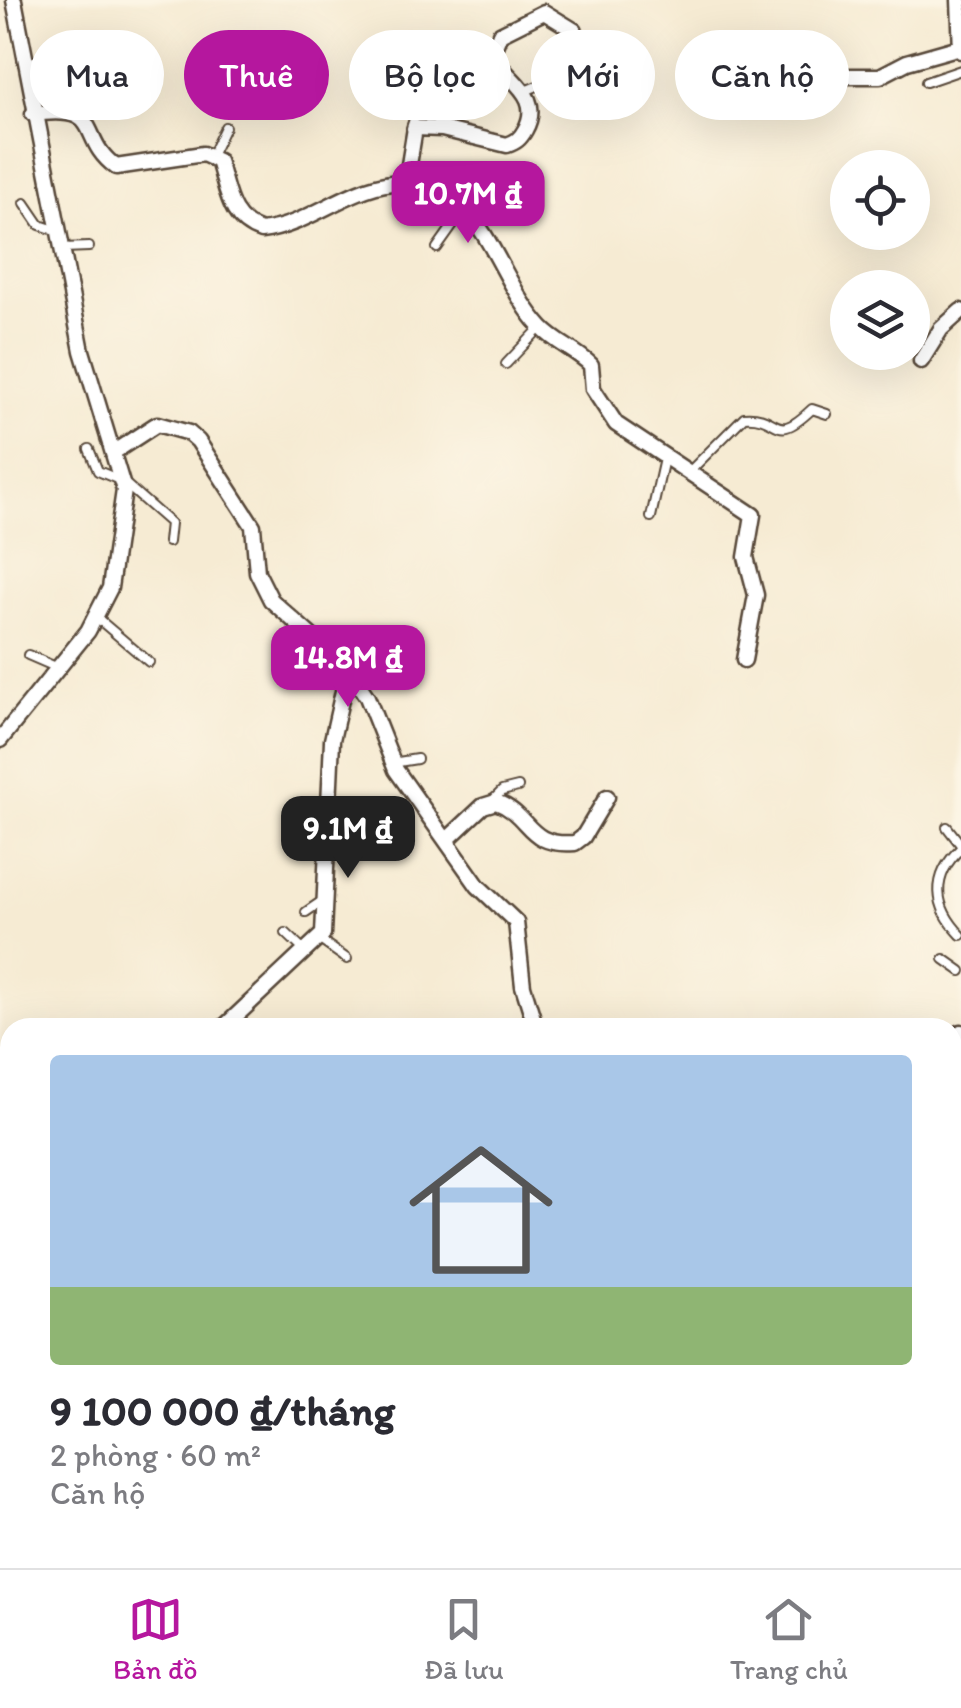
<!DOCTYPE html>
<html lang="vi">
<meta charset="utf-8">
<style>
:root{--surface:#fff;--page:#f7f7f7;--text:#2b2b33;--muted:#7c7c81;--line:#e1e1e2;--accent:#b5179e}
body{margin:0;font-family:Itim,sans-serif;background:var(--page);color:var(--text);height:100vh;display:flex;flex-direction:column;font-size:38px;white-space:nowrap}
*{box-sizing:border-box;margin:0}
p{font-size:32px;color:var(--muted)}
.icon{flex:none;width:55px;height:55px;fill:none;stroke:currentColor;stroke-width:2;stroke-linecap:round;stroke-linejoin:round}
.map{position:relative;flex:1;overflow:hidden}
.sheet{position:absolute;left:0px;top:1018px;width:962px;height:552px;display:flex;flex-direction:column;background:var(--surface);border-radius:30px 30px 0 0;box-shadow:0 10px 40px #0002}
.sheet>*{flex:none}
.banner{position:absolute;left:30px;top:30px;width:902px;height:90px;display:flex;gap:20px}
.tools{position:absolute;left:830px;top:150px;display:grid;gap:20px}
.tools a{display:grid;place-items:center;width:100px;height:100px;border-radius:50%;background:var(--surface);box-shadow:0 10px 40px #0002;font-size:50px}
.price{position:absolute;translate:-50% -85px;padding:0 22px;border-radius:20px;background:var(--accent);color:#fff;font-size:32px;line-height:65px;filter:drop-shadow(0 2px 5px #0008)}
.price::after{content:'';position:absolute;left:50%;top:60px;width:30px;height:22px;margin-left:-15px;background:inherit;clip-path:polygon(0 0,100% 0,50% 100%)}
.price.selected{background:#222;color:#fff}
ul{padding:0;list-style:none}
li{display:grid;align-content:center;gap:20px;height:530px;padding:0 50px}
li+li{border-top:2px solid var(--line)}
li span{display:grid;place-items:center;height:310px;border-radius:10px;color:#555}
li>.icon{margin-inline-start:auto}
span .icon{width:180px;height:180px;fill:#fffc;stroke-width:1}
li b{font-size:42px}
.tag{padding:0 35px;border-radius:45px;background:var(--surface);box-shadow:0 10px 40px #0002;font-size:35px;line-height:90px}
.tag.selected{background:var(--accent);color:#fff}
.tabs{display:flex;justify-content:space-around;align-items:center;height:140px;border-top:2px solid var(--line);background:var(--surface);font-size:28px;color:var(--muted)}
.tabs a{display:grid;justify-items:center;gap:5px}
.tabs .selected{color:var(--accent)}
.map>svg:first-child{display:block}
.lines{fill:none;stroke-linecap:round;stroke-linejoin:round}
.lane-casing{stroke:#574739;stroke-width:12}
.street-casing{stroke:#574739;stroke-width:19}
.lane{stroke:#fff;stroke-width:8}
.street{stroke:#fff;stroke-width:14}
</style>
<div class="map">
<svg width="961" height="1568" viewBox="0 0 961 1568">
<rect width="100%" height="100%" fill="#fcf5e5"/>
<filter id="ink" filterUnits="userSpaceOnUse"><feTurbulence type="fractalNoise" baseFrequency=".01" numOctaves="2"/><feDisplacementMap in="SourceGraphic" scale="20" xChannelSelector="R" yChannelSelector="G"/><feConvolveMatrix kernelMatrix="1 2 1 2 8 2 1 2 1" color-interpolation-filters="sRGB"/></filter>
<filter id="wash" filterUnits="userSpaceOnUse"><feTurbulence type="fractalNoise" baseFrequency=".0048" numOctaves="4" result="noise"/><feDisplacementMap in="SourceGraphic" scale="40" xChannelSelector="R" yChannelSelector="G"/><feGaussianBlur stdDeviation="2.25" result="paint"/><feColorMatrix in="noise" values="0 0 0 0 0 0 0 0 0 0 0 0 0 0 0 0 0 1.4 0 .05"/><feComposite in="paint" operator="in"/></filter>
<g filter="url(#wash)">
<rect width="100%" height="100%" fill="#f6ebd3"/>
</g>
<g filter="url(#ink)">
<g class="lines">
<!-- lane casing -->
<g class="lane-casing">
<g id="lane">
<polyline points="26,63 85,50"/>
<polyline points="926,82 961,70"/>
<polyline points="378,91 414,114"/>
<polyline points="525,91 549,81"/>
<polyline points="411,128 419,104 448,65"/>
<polyline points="211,156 225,127"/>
<polyline points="25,203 40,225 58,231"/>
<polyline points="63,248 89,247"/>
<polyline points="437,248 464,210"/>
<polyline points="506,364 541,327"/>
<polyline points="89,449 98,471 122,481 170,523 168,542"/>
<path d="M 688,473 L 744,417 C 782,414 772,447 812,409 L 827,414"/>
<polyline points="651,517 665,454"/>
<polyline points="96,617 149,662"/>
<polyline points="28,655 58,668"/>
<polyline points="297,662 345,682"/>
<polyline points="392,763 417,759"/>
<polyline points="492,801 502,791 518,787"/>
<polyline points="947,827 961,845"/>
<path d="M 961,848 C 930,877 934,907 961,935"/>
<polyline points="306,912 325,899"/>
<polyline points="286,933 306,952"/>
<polyline points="320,940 347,959"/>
<polyline points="944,959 961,971"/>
</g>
</g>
<!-- street casing -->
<g class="street-casing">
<g id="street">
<polyline points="959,0 961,51"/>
<polyline points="773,87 829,76 880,76 907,62 960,47"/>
<path d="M 33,114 C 107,104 76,138 116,167 L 203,154 L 218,161 C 228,190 228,220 261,231 C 307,226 345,189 391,183 C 482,171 494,278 542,328 C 556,343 576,350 591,365 L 593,389 L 616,424 L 753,515 L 746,557 L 756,595 L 744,660"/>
<path d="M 406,183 L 415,128 L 442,129 L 507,145 C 516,142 520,139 525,130 C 545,94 505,80 492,54 L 500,34 L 544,12 L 575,31"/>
<polyline points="921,361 941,329 961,311"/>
<polyline points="114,452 157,424 189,433 198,441 253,526 257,572 271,600 348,669 367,697 396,770 478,886 516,922 523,986 536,1028"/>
<polyline points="0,740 88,631 110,588 124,490 82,351 14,0"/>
<path d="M 448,839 L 483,806 L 496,802 C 532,815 525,847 575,843 L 583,837 L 607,797"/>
<polyline points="223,1028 323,934 332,740 348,669"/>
<polyline points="952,1039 961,1032"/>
<polyline points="0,1156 10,1156"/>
<polyline points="952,1195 961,1198"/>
<polyline points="0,1459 10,1455"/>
<polyline points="805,1560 814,1568"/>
<polyline points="310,1568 318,1560"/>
<polyline points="519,1568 521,1560"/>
</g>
</g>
<!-- lane -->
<use href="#lane" class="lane"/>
<!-- street -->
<use href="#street" class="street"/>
</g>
</g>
</svg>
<div class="tools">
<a><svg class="icon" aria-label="locate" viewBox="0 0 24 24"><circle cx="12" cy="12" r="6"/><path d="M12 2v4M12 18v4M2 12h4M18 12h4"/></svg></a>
<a><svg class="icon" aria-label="layers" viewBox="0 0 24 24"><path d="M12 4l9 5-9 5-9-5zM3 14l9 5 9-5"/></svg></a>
</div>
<b class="price" style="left:468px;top:246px">10.7M ₫</b>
<b class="price" style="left:348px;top:710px">14.8M ₫</b>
<b class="price selected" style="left:348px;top:881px">9.1M ₫</b>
<div class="banner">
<a class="tag">Mua</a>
<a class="tag selected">Thuê</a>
<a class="tag">Bộ lọc</a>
<a class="tag">Mới</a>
<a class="tag">Căn hộ</a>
</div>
<section class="sheet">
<ul>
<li><span style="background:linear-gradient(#a9c7e8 75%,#8fb573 0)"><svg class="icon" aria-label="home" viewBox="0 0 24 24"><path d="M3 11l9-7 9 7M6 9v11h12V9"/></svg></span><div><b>9 100 000 ₫/tháng</b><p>2 phòng · 60 m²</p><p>Căn hộ</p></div></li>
</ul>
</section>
</div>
<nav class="tabs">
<a class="selected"><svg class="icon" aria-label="map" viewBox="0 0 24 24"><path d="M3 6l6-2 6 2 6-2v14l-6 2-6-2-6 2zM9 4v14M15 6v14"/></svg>Bản đồ</a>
<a><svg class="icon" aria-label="saved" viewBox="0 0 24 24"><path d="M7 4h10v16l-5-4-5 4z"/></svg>Đã lưu</a>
<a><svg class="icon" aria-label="home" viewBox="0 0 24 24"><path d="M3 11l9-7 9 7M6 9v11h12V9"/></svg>Trang chủ</a>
</nav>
